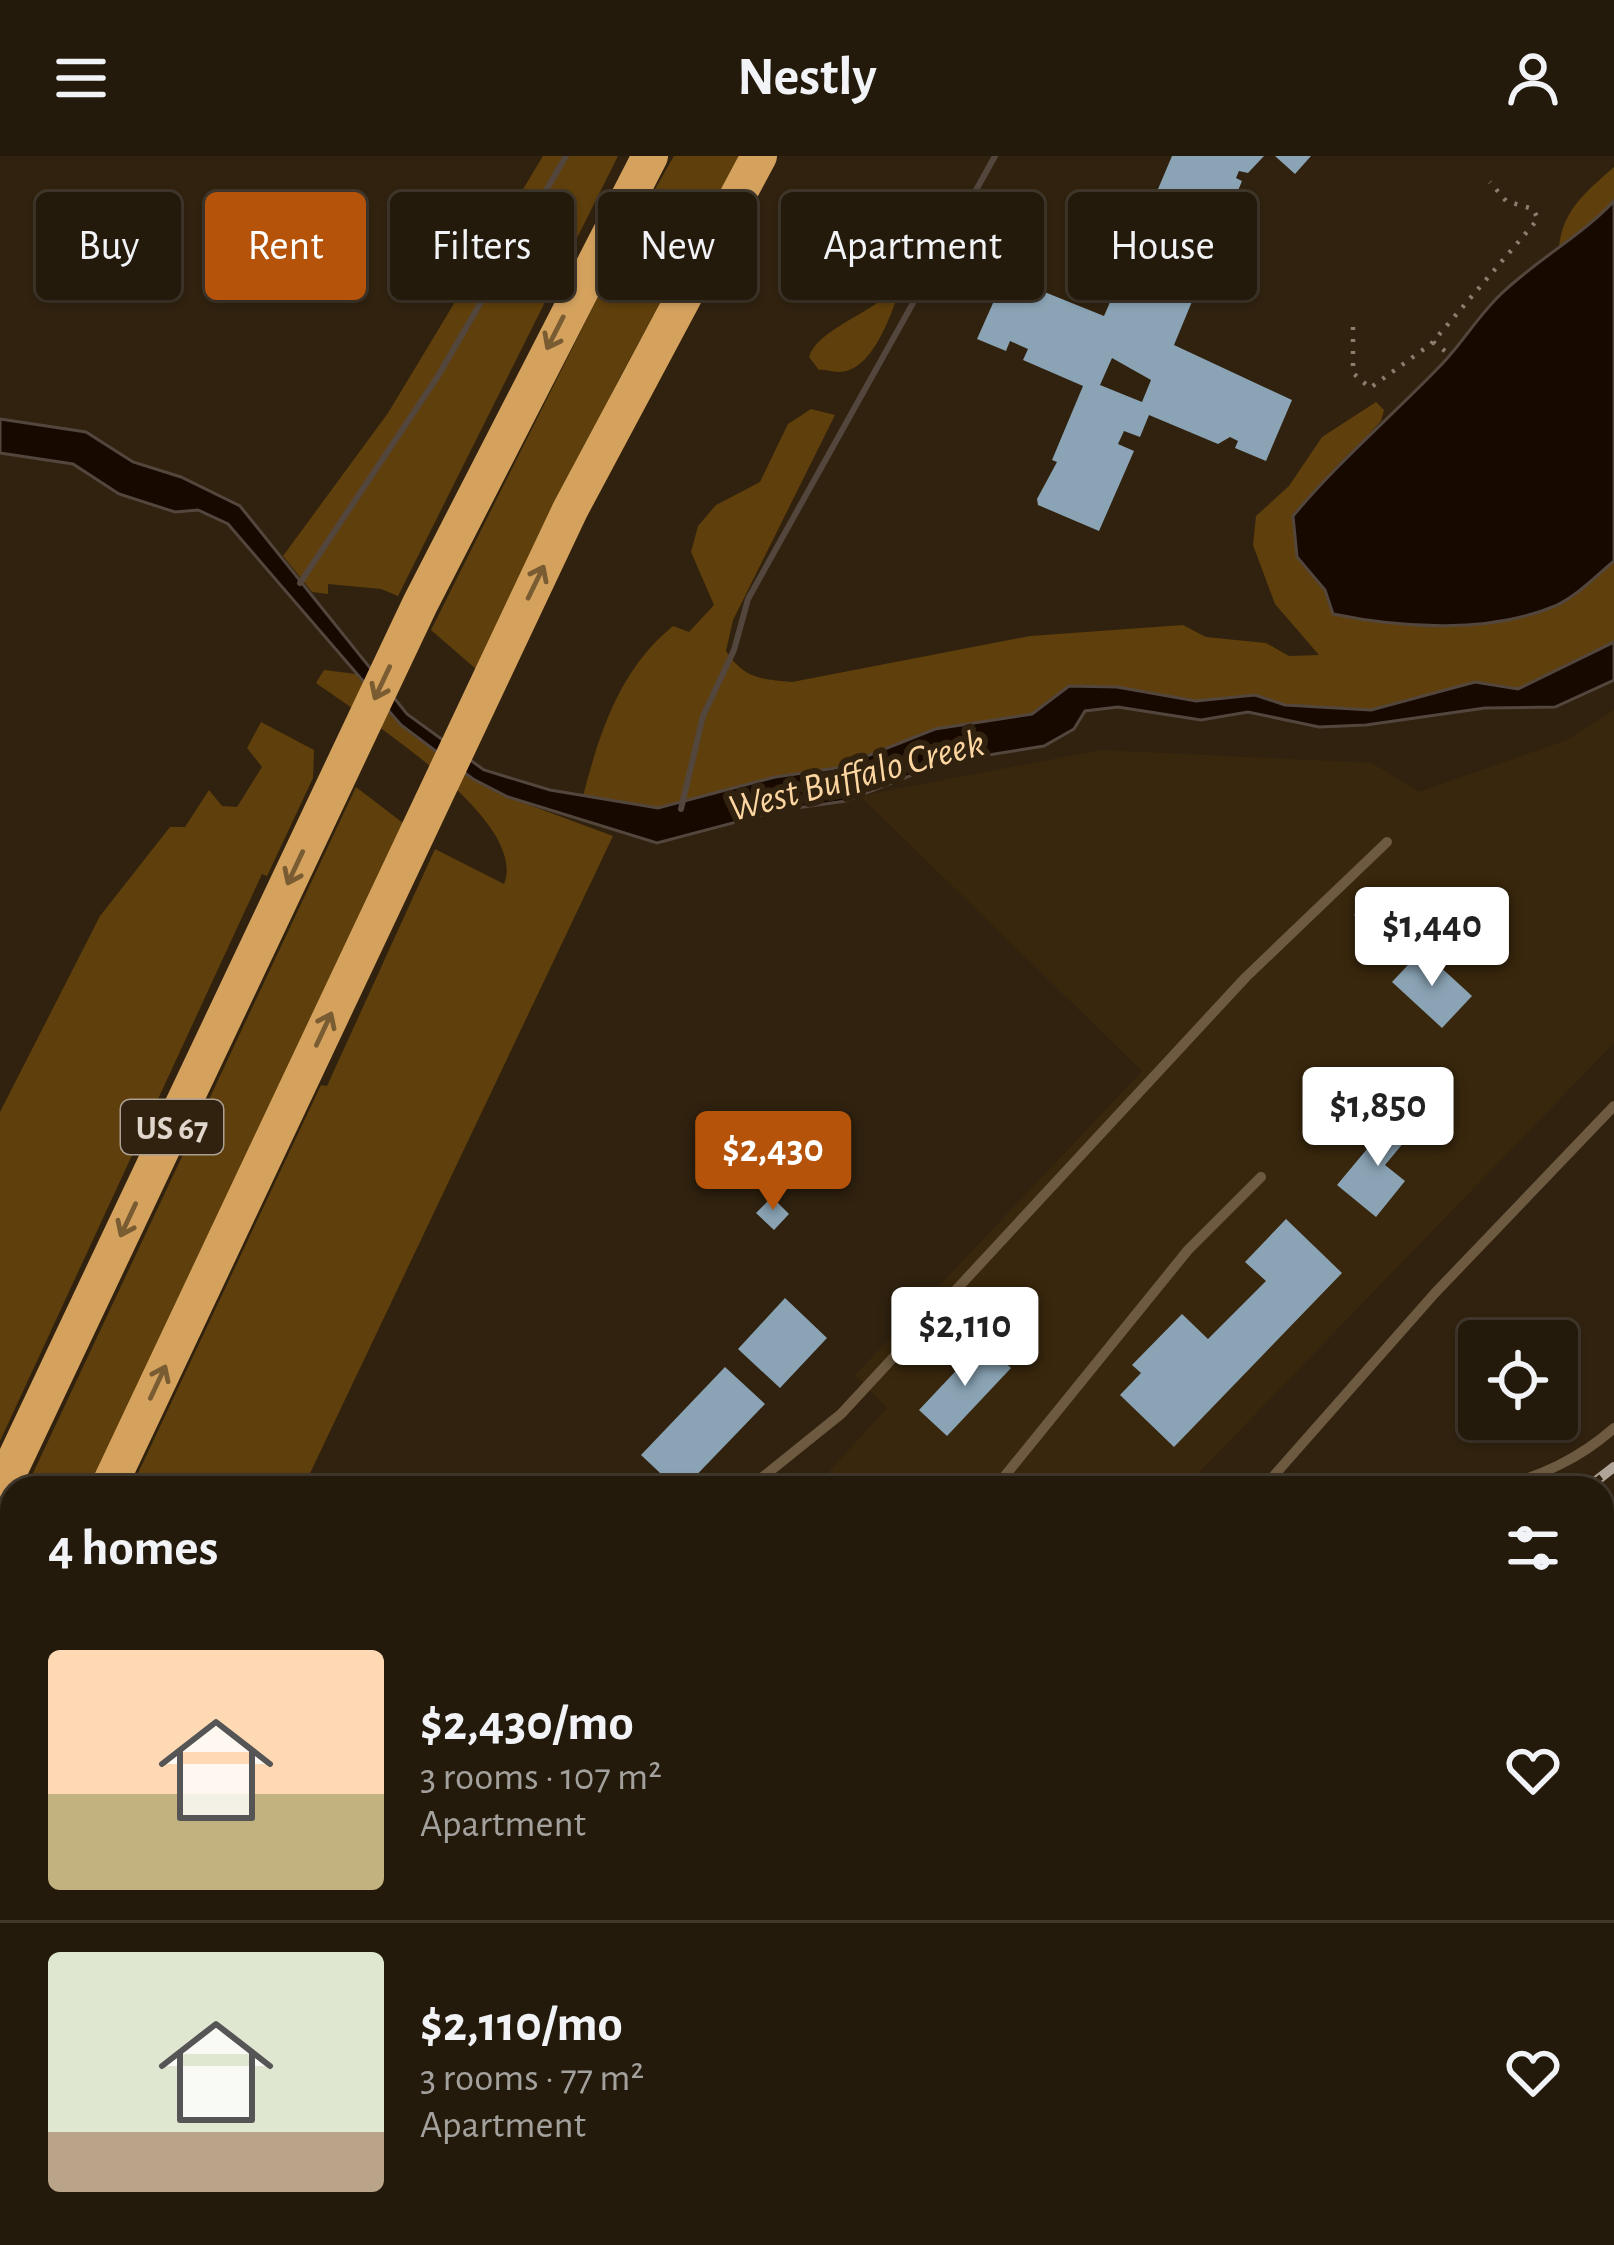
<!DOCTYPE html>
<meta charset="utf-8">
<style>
:root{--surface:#241a0b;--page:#302719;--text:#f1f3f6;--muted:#a3a19d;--line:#41382c;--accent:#b45309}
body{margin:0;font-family:"Alegreya Sans",sans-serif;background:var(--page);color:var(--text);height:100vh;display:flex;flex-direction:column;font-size:45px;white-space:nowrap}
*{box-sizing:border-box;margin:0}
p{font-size:39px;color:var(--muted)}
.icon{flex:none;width:66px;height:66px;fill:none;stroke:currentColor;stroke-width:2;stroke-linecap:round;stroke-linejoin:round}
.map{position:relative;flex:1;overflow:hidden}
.side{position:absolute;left:0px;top:1320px;width:1614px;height:771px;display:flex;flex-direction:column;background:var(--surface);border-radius:36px 36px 0 0;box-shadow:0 3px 9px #0004,0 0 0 3px var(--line)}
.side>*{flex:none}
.top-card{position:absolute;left:36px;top:36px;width:1542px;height:108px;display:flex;gap:24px}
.tools{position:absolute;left:1458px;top:1164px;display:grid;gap:24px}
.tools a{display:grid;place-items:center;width:120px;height:120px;border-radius:12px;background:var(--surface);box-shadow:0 3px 9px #0004,0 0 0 3px var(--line);font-size:60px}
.price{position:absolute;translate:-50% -102px;padding:0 27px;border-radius:12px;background:#fff;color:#222;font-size:39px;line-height:78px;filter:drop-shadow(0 3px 6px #0008)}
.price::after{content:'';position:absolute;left:50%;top:72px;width:36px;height:27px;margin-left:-18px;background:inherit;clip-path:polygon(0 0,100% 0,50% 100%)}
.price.on{background:var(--accent);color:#fff}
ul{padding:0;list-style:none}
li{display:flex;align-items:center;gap:36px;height:300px;padding:0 48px}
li+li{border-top:3px solid var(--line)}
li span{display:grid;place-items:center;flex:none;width:336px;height:240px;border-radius:12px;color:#555}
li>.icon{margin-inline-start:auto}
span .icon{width:144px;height:144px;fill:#fffc;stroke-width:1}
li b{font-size:51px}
h2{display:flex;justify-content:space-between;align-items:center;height:144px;padding:0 48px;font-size:51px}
.tag{padding:0 42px;border-radius:12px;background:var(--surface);box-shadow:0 3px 9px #0004,0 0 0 3px var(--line);font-size:42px;line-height:108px}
.tag.on{background:var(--accent);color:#fff}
header{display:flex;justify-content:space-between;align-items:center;height:156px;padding:0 48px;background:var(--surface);font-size:54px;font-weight:700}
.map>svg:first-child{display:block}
.built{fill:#39270d}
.green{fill:#5f3f0b}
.water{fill:#170900;stroke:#53463d;stroke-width:3}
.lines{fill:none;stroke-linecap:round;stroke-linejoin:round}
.stream{stroke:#53463d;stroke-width:6}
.building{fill:#8aa4b5;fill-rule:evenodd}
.path{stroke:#8a7e6f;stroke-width:4.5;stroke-dasharray:3 9;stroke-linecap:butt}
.lane{stroke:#6e5a40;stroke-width:10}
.street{stroke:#6e5a40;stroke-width:21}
.secondary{stroke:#98774d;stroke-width:30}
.primary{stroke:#b88e56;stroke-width:30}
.highway{stroke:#d5a25e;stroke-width:36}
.rail-casing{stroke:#afa497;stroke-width:10}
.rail{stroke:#30220f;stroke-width:6;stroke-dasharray:18;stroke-linecap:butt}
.oneway{stroke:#7a5c33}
.labels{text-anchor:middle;stroke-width:12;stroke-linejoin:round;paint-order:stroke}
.shield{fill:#30220f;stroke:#aba093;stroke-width:3}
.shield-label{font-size:33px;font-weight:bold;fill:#e0d6cb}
.water-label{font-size:39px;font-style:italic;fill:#fdd5a1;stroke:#30220f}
</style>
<header><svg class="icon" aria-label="menu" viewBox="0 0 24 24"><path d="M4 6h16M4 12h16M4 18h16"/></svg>Nestly<svg class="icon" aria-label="person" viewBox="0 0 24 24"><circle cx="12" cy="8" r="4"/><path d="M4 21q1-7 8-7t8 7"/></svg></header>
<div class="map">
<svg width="1614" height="2089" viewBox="0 0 1614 2089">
<rect width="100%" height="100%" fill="#30220f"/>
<!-- built -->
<polygon class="built" points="1614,554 1614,887 1184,1332 814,1332 887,1252 855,1219 1142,915 860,640 1101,594 1372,607 1419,636 1567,584"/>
<!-- green -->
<g class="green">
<polygon points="543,0 618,0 398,440 381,433 328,428 328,438 312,436 283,400 388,257"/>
<polygon points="674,0 740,0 618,225 476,513 431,474 632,73"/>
<path d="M 1614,11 L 1614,45 L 1581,80 L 1559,92 C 1562,54 1587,35 1614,11 Z"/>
<path d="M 894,134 L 897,142 C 888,166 870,217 838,216 C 831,216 825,213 819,214 L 809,201 C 816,175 869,158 894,134 Z"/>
<path d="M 1376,246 L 1384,254 L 1381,265 L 1293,361 L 1302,408 L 1326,434 L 1330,450 C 1397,474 1485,478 1553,450 C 1576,441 1596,420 1614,405 L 1614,486 L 1518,533 L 1475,526 L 1371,555 L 1285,549 L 1255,539 L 1196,545 L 1117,531 L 1032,557 L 935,573 L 837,612 L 775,621 L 658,652 L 583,640 C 600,575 620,513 673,470 L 689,476 L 714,449 L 691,396 L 698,370 L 716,349 L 760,326 L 788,268 L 811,253 L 835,259 L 733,464 L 726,495 C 743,522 762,524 792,526 L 1030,480 L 1183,469 L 1206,481 L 1266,487 L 1289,500 L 1319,499 L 1275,448 L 1253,389 L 1256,360 L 1289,330 L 1322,281 Z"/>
<path d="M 324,514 L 356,518 L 401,569 L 508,641 L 613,680 L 303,1332 L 131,1332 L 321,929 L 327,930 L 435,693 L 504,728 C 530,664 363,561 316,527 Z"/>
<polygon points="261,566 314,594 313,622 267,720 262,718 0,1285 0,956 100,760 170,671 185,671 209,634 222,650 237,651 262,611 247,592"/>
<polygon points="356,631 403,667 91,1332 26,1332"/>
<polygon points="0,1411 12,1414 12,1520 0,1521"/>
</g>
<!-- water -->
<g class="water">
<path d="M 1614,45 L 1614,405 C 1596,420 1577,440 1555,450 C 1489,478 1401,472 1333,458 L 1325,434 L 1297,401 L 1293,360 C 1339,305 1392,260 1442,208 C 1463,186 1478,160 1501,138 C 1536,104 1580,81 1614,45 Z"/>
<polygon points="0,263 86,276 133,306 181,321 240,350 407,558 484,614 550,634 658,652 775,621 837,612 935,573 1032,558 1069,530 1117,531 1196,545 1255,539 1285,549 1371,554 1475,526 1518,533 1614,486 1614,524 1555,551 1485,552 1366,569 1319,571 1248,556 1201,564 1118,551 1085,555 1074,573 1044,590 945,606 846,645 782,654 657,687 508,641 473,623 401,569 228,368 198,354 175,356 119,338 73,308 0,297"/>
</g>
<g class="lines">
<!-- stream -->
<g class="stream">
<polyline points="300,427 438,220 566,0"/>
<polyline points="681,653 703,560 734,494 748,443 995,0"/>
<polyline points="1602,1853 1614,1852"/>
<polyline points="1099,2089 1120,2079"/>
</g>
</g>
<!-- building -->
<g class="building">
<path d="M 1172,0 L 1264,0 L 1248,17 L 1239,15 L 1236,22 L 1242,25 L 1174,189 L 1292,244 L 1266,305 L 1235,292 L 1238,285 L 1230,281 L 1218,288 L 1149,259 L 1140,281 L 1124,275 L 1118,288 L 1134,295 L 1099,375 L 1038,349 L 1037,343 L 1057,306 L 1052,304 L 1083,230 L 1023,204 L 1028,193 L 1010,185 L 1006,195 L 977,183 L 1005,120 L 1104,160 L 1131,98 L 1150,106 L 1155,93 L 1136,85 ZM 1112,202 L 1151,224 L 1142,246 L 1100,229 Z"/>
<polygon points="1275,0 1311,0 1295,18"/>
<polygon points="1379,732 1389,740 1363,768 1354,759"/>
<polygon points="1422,794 1472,840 1442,872 1392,826"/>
<polygon points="1397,957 1415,973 1385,1009 1405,1025 1376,1061 1337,1029"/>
<polygon points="772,1041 789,1058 774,1074 756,1057"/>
<polygon points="1286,1063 1342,1117 1174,1291 1120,1239 1141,1217 1132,1209 1182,1158 1208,1183 1266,1125 1245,1106"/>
<polygon points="785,1142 827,1182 780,1232 738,1193"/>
<polygon points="983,1186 1011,1212 947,1280 919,1254"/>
<polygon points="725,1211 765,1248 684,1332 676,1332 641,1299"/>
</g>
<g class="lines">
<!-- path -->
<g class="path">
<polyline points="1353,171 1353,217 1370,232 1431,188 1538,63 1533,53 1506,45 1490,26"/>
<polyline points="1433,186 1449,198"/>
</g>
<!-- lane -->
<g class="lane">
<polyline points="749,1332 841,1258 1246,821 1387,686"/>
<polyline points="995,1332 1188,1094 1261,1021"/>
<polyline points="1263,1332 1435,1137 1614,950"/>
<path d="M 1496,1332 C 1541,1320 1579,1303 1614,1272"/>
</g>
<!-- street -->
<polyline class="street" points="1526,2079 1537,2089"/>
<!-- secondary -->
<g class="secondary">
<polyline points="0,1739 12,1762"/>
<polyline points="0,1838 12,1806"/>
<polyline points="0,1885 12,1860"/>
</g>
<!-- primary -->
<g class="primary">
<polyline points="1602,1515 1614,1514"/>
<polyline points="0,1621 12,1629"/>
</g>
<!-- highway -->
<g class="highway">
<polyline points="108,1332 570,354 759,0"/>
<polyline points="0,1335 420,448 650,0"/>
<polyline points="0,1560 12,1535"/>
</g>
<!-- rail casing -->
<g class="rail-casing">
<g id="rail">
<polyline points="1587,1332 1614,1311"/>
<polyline points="1602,1429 1614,1429"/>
<polyline points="0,1532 12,1532"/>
</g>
</g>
<!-- rail -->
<use href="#rail" class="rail"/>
</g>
<!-- one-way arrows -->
<defs><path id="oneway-shaft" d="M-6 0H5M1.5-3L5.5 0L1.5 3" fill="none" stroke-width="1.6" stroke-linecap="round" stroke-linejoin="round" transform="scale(3)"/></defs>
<g class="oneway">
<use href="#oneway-shaft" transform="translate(555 177) rotate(117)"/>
<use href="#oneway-shaft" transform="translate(536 426) rotate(-64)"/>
<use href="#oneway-shaft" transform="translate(382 527) rotate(115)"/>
<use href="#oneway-shaft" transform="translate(295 712) rotate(115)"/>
<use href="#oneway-shaft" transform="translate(324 873) rotate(-65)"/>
<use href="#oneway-shaft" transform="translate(128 1064) rotate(115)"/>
<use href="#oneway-shaft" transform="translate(158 1226) rotate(-65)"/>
</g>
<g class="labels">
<!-- shield labels -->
<rect class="shield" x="121" y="944" width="102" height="54" rx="9"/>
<g class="shield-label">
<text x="172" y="983">US 67</text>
</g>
<!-- water labels -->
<g class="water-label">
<text transform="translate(856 618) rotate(-15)" y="14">West Buffalo Creek</text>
</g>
</g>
</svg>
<div class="tools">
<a><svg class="icon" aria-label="locate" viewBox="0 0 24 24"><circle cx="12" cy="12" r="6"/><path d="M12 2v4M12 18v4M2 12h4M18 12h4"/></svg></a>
</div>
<b class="price" style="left:1432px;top:833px">$1,440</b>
<b class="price" style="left:1378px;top:1013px">$1,850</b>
<b class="price on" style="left:773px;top:1057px">$2,430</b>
<b class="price" style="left:965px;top:1233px">$2,110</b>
<div class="top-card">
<a class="tag">Buy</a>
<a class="tag on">Rent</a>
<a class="tag">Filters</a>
<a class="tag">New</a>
<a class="tag">Apartment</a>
<a class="tag">House</a>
</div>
<section class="side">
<h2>4 homes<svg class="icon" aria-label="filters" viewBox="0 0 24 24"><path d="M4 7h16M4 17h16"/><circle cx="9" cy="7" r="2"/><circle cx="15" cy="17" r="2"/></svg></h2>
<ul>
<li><span style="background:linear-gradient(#ffd9b3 60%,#c2b280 0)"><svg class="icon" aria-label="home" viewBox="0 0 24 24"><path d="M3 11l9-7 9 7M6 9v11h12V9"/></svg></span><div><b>$2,430/mo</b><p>3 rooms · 107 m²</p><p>Apartment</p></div><svg class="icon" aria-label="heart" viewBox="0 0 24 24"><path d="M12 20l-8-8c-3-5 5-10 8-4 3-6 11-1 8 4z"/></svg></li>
<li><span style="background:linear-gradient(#dfe7d0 75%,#b9a48a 0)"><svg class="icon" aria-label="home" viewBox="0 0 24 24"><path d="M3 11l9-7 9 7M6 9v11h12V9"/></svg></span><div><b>$2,110/mo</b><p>3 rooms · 77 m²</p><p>Apartment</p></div><svg class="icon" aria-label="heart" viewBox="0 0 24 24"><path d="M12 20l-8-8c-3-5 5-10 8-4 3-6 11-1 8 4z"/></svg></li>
</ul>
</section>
</div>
